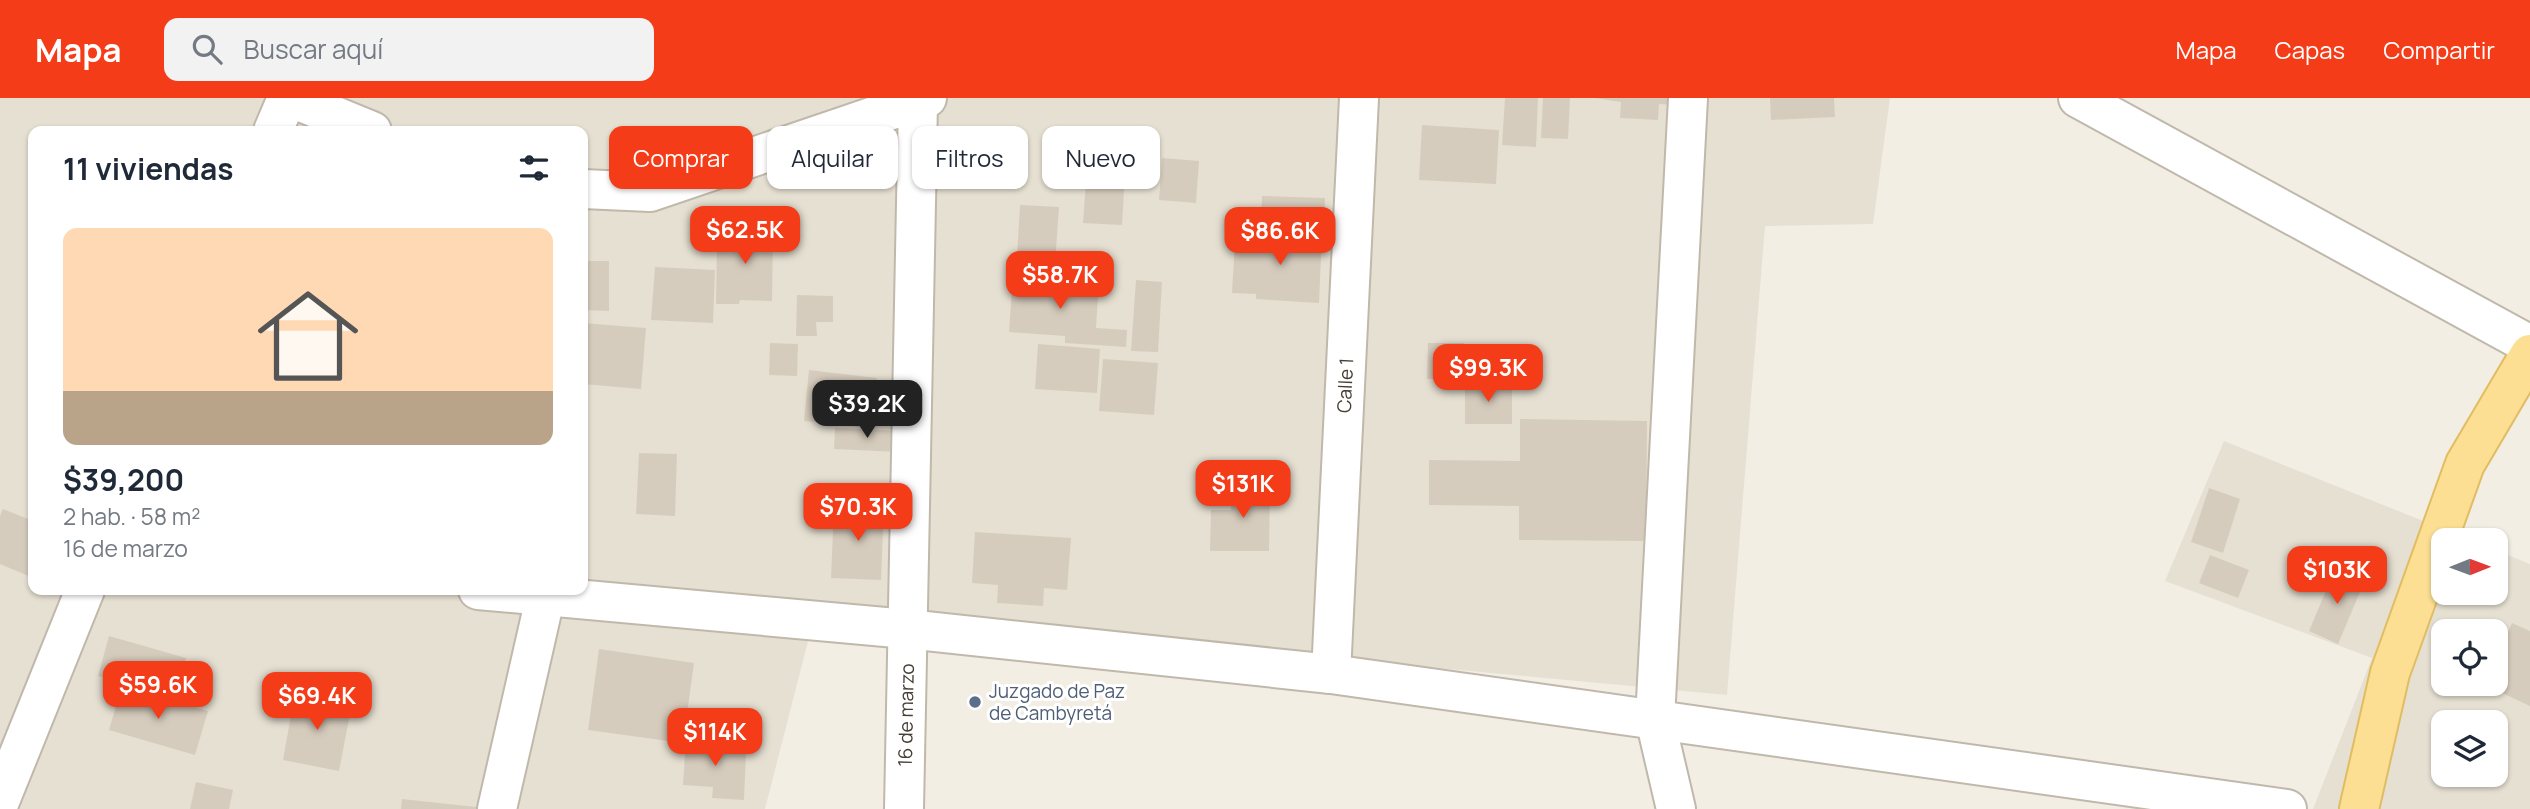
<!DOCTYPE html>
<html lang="es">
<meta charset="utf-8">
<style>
:root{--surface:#fff;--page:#f2f2f3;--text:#1f2937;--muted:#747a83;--accent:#f53c18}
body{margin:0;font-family:Manrope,sans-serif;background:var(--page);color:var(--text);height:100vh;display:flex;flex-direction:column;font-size:26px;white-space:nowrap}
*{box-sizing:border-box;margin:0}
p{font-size:23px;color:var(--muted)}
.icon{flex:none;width:38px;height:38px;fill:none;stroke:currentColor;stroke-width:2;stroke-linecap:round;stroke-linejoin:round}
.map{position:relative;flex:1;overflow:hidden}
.sheet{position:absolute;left:28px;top:28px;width:560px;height:469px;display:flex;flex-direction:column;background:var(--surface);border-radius:14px;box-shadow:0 2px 5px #0004}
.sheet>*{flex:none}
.hud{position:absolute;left:609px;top:28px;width:665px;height:63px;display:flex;gap:14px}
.needle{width:46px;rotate:89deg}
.tools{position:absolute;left:2431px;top:430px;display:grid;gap:14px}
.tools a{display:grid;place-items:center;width:77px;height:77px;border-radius:14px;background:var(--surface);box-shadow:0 2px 5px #0004;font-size:35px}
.price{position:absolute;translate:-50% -60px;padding:0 16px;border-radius:14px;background:var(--accent);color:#fff;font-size:23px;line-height:46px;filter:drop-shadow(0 2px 4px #0008)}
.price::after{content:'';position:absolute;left:50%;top:42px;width:21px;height:16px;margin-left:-10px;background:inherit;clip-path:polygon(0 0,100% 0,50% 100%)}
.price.selected{background:#222;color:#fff}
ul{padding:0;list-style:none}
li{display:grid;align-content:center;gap:14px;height:371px;padding:0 35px}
li span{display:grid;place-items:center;height:217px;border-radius:14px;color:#555}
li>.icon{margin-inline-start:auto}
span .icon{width:126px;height:126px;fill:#fffc;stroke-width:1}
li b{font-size:30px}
h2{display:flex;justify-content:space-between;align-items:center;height:84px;padding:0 35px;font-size:30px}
.pill{padding:0 24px;border-radius:14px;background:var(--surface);box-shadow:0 2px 5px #0004;font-size:24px;line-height:63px}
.pill.selected{background:var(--accent);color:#fff}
header{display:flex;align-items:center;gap:42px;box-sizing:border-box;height:98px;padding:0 35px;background:var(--accent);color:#fff}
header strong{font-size:33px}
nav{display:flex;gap:38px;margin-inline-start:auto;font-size:24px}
.search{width:490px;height:63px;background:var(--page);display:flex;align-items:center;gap:18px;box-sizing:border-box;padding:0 24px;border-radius:14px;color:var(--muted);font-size:26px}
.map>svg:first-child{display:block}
.residential{fill:#e6e0d2;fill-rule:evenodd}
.building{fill:#d6ccbd}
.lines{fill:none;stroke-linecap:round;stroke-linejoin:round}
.minor-casing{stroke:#c0b8aa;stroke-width:42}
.major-casing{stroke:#e0bd63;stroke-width:42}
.minor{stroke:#fff;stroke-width:38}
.major{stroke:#fcdf93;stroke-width:38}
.service-dot{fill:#5c6f8a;stroke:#fff;stroke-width:2.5}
.labels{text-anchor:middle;stroke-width:6;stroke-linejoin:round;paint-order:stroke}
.street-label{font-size:19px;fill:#443e34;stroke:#fff}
.service-label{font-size:19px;fill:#4e5e75;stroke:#fff;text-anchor:start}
</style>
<header>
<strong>Mapa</strong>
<div class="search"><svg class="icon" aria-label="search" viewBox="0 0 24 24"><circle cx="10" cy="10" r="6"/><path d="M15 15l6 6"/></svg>Buscar aquí</div>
<nav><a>Mapa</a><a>Capas</a><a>Compartir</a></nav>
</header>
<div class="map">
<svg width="2530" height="711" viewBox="0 0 2530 711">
<rect width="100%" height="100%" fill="#f2eee4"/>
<!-- residential -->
<g class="residential">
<path d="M 0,0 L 1890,0 L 1873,126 L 1765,128 L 1727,597 L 816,512 L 765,711 L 0,711 ZM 33,33 L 583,33 L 583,492 L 33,492 Z"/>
<path d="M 2224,343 L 2473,443 L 2443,443 L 2443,495 L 2496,495 L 2496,452 L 2530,466 L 2530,711 L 2313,711 L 2372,560 L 2165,483 ZM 2443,534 L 2496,534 L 2496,586 L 2443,586 ZM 2443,625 L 2496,625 L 2496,677 L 2443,677 Z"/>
</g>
<!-- building -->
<g class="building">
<polygon points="1505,0 1538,0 1536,49 1502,47"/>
<polygon points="1543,0 1570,0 1568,41 1541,40"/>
<polygon points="1595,0 1678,0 1677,7 1659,6 1658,22 1620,20 1621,4"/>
<polygon points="1770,0 1834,0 1835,19 1771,22"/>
<polygon points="1422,27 1499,32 1496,86 1419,82"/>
<polygon points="1088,56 1126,59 1122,127 1083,125"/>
<polygon points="1162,60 1199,63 1196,105 1159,102"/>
<polygon points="1262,98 1325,100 1324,131 1261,128"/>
<polygon points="1020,107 1059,109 1054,180 1016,177"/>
<polygon points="737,121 761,121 761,141 773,142 772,203 740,202 739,206 716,206 717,142 736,142"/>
<polygon points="1265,132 1322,136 1319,205 1256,201 1256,196 1232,195 1235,143 1264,144"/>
<polygon points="583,163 609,163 609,213 583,212"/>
<polygon points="655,169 715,172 713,225 651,222"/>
<polygon points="1013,178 1099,184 1096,230 1127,232 1126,249 1065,245 1065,238 1009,234"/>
<polygon points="1136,182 1162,184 1158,254 1131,253"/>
<polygon points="797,197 833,198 833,224 816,224 817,238 796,238"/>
<polygon points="583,225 646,230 641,291 583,286"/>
<polygon points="770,245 798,246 797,278 769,277"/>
<polygon points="1428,245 1464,245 1463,281 1427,281"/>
<polygon points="1038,246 1100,251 1097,295 1035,291"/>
<polygon points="1103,261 1158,265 1154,317 1099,313"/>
<polygon points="809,272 877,280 871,330 804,323"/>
<rect x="1465" y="287" width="47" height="39"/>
<polygon points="1520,321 1647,323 1646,443 1519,442 1519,408 1429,407 1429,362 1520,363"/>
<polygon points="835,330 900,333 899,354 834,351"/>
<polygon points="639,355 677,356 675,418 636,416"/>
<polygon points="1231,384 1270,385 1269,453 1210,453 1211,412 1231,412"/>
<polygon points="2209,390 2240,401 2223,455 2191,444"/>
<polygon points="834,407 884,409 881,482 831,480"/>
<polygon points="3,411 33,423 31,479 0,466 0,418"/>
<polygon points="975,434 1071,440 1067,492 1044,490 1043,508 997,505 998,487 972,485"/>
<polygon points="2210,457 2249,472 2238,500 2199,485"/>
<polygon points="2336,469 2365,482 2338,546 2309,533"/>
<polygon points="2512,525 2530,533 2530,608 2483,586 2496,586 2496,562"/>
<polygon points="109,538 186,560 175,600 98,578"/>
<polygon points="599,551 694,565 683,645 588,632"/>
<polygon points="122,588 208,613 195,657 109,632"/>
<polygon points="295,595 352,606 339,673 283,662"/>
<polygon points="686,641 732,644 731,654 746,654 744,702 712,700 713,689 683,687"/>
<polygon points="196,684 233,692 229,711 190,711"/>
<polygon points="402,701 476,709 476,711 401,711"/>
</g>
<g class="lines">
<!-- minor casing -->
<g class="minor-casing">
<g id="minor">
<polyline points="291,0 372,33"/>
<polyline points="2078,0 2530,247"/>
<polyline points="273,33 287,0"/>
<polyline points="583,91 650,94 927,0"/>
<polyline points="478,492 907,531 1331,576 2287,711"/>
<path id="s1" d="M 1331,576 L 1359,0"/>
<polyline points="0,703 85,492"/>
<polyline points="497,711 546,496"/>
<path id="s2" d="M 904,711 L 918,4"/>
<polyline points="1676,711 1655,621 1688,0"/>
</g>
</g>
<!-- major casing -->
<g class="major-casing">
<polyline id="major" points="2359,711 2390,575 2465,366 2530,256"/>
</g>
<!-- minor -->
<use href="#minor" class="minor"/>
<!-- major -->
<use href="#major" class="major"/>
</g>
<!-- markers -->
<circle class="service-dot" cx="975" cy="604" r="7"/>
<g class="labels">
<!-- street labels -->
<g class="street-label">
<text dy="7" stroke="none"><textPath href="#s1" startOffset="289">Calle 1</textPath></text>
<text dy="7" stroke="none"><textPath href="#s2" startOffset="94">16 de marzo</textPath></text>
</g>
<!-- service labels -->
<g class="service-label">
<text x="989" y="600">Juzgado de Paz<tspan x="989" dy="22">de Cambyretá</tspan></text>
</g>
</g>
</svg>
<div class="tools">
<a><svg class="needle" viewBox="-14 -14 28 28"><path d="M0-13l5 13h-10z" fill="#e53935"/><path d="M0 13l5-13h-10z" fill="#747a83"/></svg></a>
<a><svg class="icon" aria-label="locate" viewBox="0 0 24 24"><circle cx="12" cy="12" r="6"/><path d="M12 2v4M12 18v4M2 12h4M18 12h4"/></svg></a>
<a><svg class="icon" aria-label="layers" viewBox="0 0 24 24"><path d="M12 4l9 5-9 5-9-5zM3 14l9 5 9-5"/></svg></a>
</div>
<b class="price" style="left:745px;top:168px">$62.5K</b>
<b class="price" style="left:1280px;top:169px">$86.6K</b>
<b class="price" style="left:1060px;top:213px">$58.7K</b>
<b class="price" style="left:1488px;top:306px">$99.3K</b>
<b class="price selected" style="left:867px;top:342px">$39.2K</b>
<b class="price" style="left:1243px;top:422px">$131K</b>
<b class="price" style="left:858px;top:445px">$70.3K</b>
<b class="price" style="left:2337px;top:508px">$103K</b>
<b class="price" style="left:158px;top:623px">$59.6K</b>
<b class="price" style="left:317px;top:634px">$69.4K</b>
<b class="price" style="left:715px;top:670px">$114K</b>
<div class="hud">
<a class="pill selected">Comprar</a>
<a class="pill">Alquilar</a>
<a class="pill">Filtros</a>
<a class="pill">Nuevo</a>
</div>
<section class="sheet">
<h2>11 viviendas<svg class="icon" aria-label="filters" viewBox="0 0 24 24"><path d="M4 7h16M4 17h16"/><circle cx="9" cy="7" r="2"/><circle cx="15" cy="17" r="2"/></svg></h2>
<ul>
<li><span style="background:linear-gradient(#ffd9b3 75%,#b9a48a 0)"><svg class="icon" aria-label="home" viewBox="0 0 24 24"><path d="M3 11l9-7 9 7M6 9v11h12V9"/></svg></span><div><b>$39,200</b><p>2 hab. · 58 m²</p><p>16 de marzo</p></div></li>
</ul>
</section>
</div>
